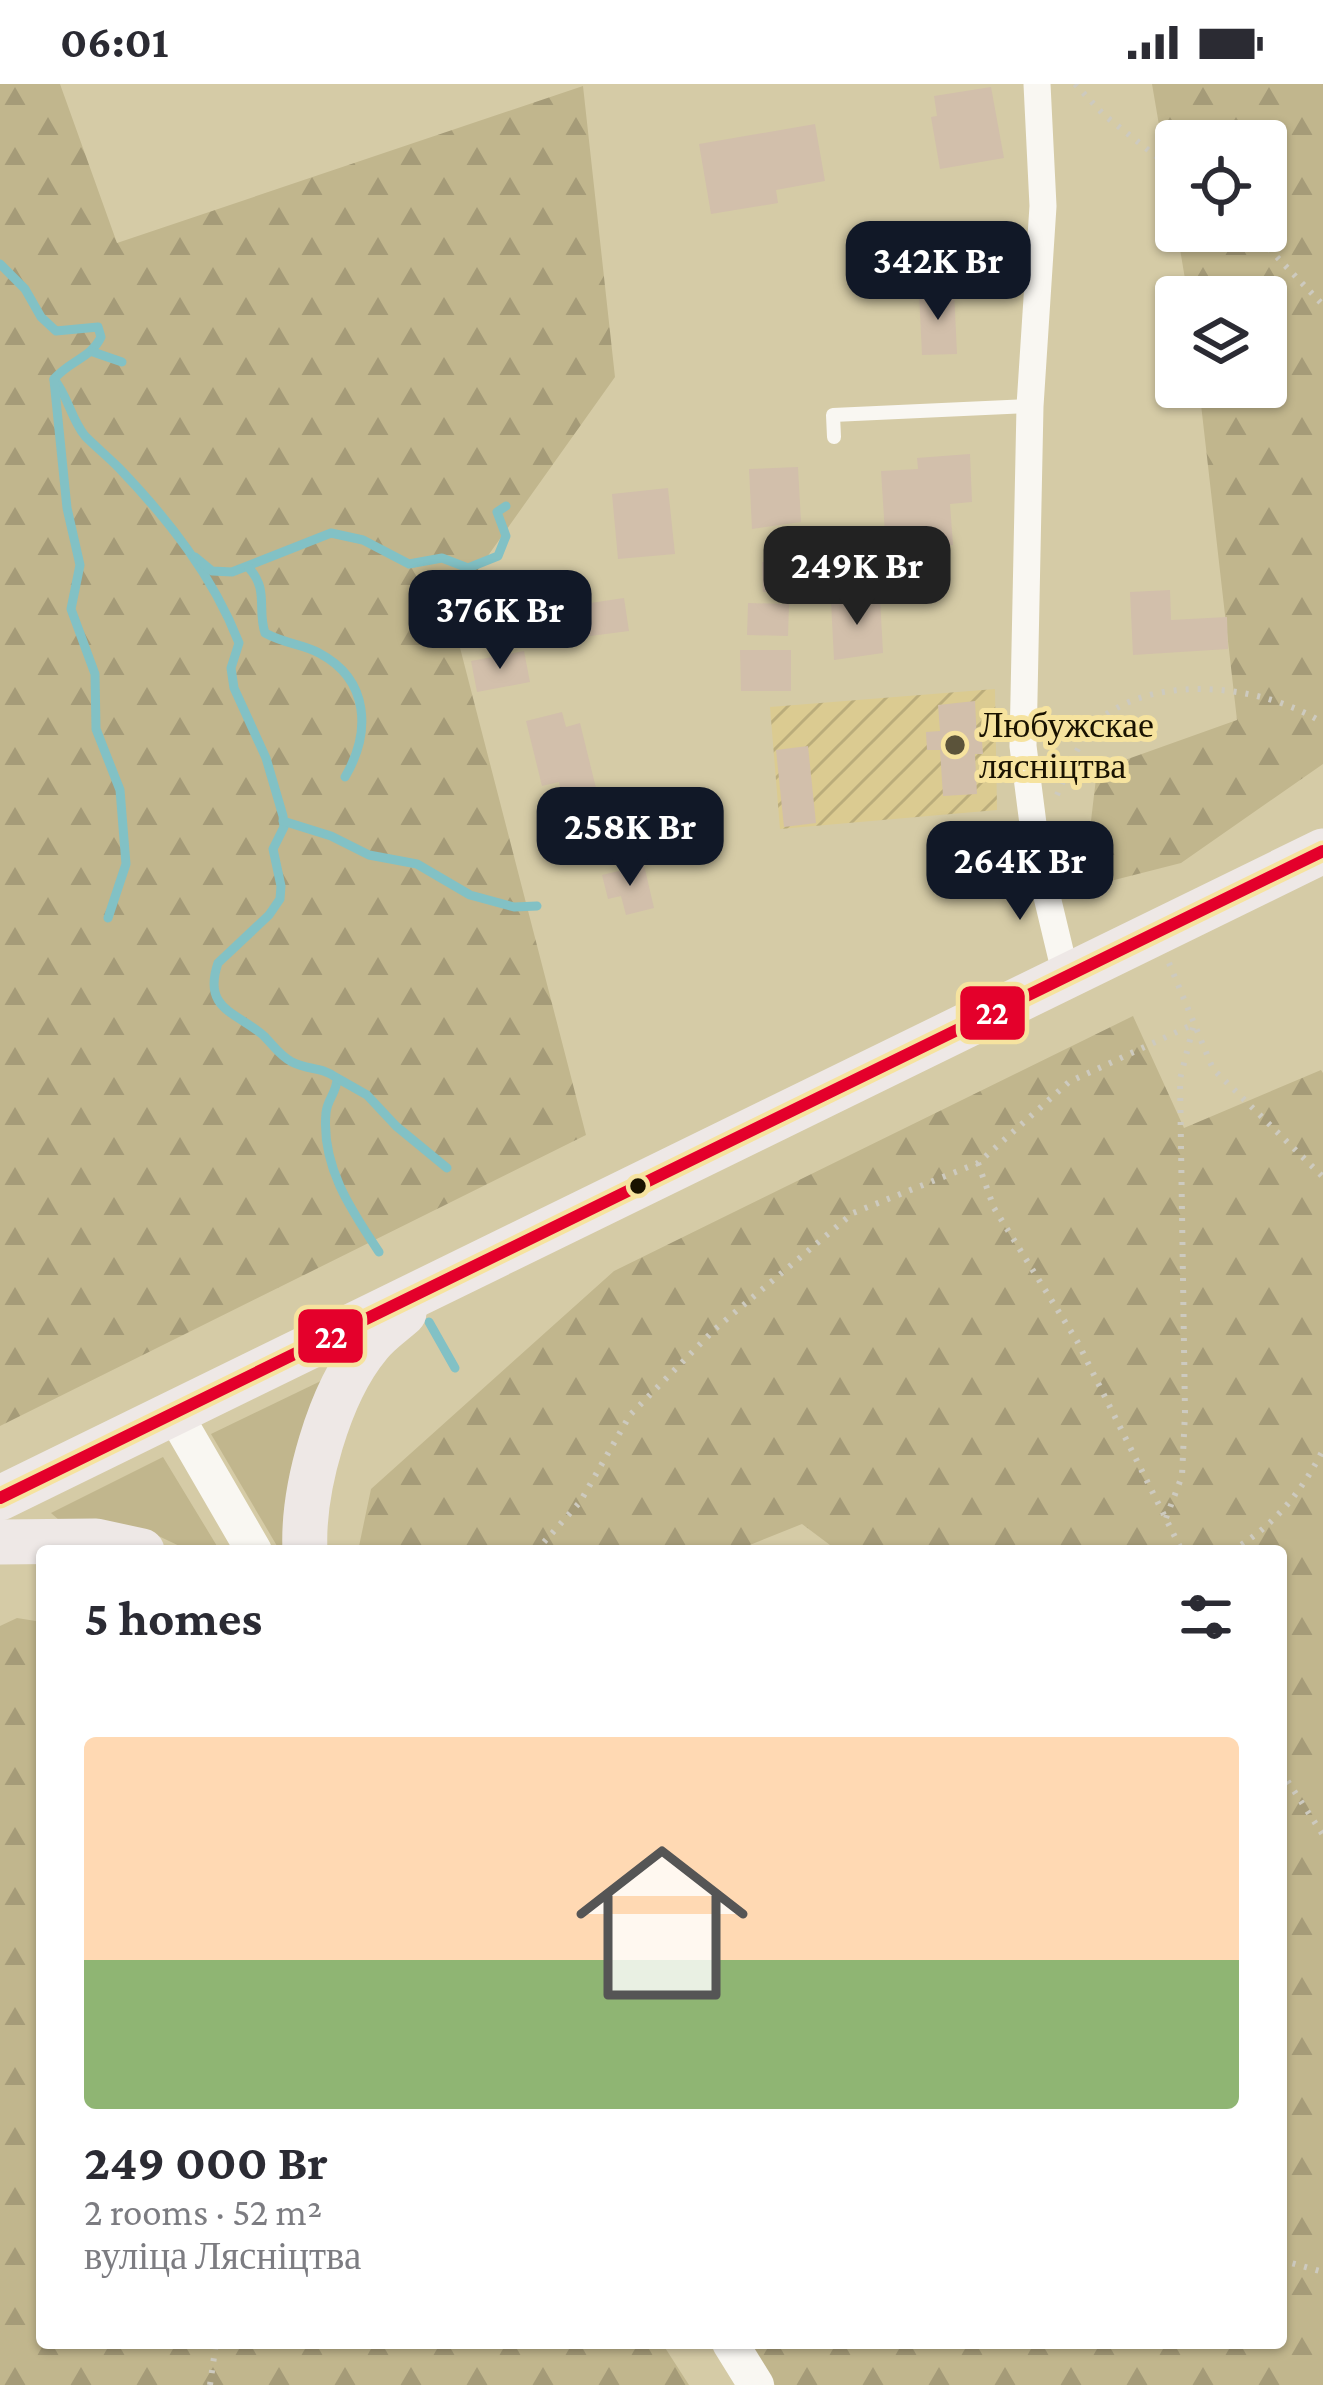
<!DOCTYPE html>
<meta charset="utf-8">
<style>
:root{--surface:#fff;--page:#f2f2f3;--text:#2b2b33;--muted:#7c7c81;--accent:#111827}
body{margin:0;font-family:"Crimson Pro",serif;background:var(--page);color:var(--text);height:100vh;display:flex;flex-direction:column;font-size:45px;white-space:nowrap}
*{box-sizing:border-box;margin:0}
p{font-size:39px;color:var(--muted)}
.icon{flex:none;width:66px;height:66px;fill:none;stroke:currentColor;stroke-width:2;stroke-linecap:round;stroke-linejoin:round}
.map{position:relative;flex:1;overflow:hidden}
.details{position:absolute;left:36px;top:1461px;width:1251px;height:804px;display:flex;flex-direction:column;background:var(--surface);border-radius:12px;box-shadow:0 3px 9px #0004}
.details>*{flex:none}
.fabs{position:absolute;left:1155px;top:36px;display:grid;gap:24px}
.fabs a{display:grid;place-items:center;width:132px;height:132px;border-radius:12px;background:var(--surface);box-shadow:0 3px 9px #0004;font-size:60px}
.price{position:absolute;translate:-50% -102px;padding:0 27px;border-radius:24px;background:var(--accent);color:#fff;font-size:39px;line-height:78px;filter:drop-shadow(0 3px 6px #0008)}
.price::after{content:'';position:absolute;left:50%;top:72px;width:36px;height:27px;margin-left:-18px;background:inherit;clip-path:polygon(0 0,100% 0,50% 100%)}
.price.selected{background:#222;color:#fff}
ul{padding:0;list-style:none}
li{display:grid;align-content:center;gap:24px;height:636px;padding:0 48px}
li span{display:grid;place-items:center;height:372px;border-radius:12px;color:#555}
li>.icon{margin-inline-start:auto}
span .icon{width:216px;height:216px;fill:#fffc;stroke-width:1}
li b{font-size:51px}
h2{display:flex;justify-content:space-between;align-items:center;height:144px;padding:0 48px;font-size:51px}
.status{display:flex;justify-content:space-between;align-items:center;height:84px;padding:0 60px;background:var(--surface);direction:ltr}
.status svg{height:33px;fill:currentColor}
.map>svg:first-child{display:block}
.industrial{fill:url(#industrial-furrows)}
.grass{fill:#c1b68d}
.forest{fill:url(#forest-firs)}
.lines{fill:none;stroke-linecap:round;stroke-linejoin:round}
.stream{stroke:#82c1c5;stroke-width:9}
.building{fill:#d2bfab}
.path{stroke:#cdcabf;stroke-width:6;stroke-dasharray:3 9;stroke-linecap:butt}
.service{stroke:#f9f7f2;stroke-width:14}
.minor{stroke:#f9f7f2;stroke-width:27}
.tertiary{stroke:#f9f7f2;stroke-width:36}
.primary{stroke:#eee8e6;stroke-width:45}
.bus-1-casing{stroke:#f6e39f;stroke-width:21}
.bus-1{stroke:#e4002b;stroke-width:12}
.poi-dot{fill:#5b533a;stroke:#f6e39f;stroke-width:4.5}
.bus-dot{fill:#191200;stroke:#f6e39f;stroke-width:4.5}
.labels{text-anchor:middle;stroke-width:10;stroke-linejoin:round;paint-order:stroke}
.poi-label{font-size:36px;fill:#191200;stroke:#f6e39f;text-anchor:start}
.line-badge{stroke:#f6e39f;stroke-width:4.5}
.badge-label{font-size:33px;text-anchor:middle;font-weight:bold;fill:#fff}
</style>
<div class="status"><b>06:01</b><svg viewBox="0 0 49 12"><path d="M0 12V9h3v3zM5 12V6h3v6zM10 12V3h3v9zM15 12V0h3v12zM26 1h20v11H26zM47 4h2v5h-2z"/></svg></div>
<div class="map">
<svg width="1323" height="2301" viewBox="0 0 1323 2301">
<defs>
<pattern id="industrial-furrows" width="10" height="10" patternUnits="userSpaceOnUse" patternTransform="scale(3)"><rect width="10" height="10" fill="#dbcb91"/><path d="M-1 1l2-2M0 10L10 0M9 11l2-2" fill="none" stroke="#bbad7b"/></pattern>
<pattern id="forest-firs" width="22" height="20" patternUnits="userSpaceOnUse" patternTransform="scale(3)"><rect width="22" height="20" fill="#c1b68d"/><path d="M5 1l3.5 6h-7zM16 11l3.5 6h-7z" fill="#a59b78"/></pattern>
</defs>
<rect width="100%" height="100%" fill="#d5cba6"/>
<!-- industrial -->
<polygon class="industrial" points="995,605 997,726 780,745 770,623"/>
<!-- grass -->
<g class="grass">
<polygon points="325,1295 288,1467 280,1467 211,1350"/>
<polygon points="163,1373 220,1467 190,1467 148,1447 59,1436 51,1429"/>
</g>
<!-- forest -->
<g class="forest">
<polygon points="0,0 60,0 117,159 583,2 615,293 450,525 586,1051 0,1342"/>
<polygon points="1152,0 1323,0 1323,680 1181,779 1083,804 1097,686 1237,636 1199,303 1266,303 1266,213 1188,213 1177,147 1266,147 1266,57 1176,57 1176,141"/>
<polygon points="1133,932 1184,1044 1321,986 1323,989 1323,2301 775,2301 750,2259 1281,2259 1281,1467 838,1467 802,1440 735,1467 358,1467 371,1405 614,1187"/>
<polygon points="17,1534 42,1538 42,2259 662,2259 689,2301 0,2301 0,1542"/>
</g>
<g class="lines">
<!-- stream -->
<g class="stream">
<path d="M 0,180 L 25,205 L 41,233 L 56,247 L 98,243 L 101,253 C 91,274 69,277 54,295 C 68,312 71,335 85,352 C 96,363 108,373 119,384 C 168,435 213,492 239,559 L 231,584 L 234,604 L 266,674 L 283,732 L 284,743 L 273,765 L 281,802 L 280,815 L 269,831 L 218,879 C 202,926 237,928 264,952 C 273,961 280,972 292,978 C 307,986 323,983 337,994 C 337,1009 327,1015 326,1029 C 321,1082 351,1126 379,1168"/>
<polyline points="93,268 122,278"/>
<polyline points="54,296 67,424 80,481 71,525 95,590 96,645 120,706 126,780 108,834"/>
<polyline points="195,473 212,487 232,488 331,449 363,456 409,480 442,474 468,484 498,472 506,452 497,428 506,422"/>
<path d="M 249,484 C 269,506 257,525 265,549 C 285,560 303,560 319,569 C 370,596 371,649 345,693"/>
<polyline points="283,737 331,752 369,771 417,780 470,811 514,823 537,822"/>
<polyline points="337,994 367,1011 396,1042 447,1084"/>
<polyline points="429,1238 455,1284"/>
</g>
</g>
<!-- building -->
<g class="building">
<polygon points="991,3 1004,74 940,85 931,33 937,32 934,12"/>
<polygon points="815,40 825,97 776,106 778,119 711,130 699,60"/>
<polygon points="954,206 957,270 922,271 919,208"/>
<polygon points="970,370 972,418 950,420 953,461 886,465 881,387 918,385 917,374"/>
<polygon points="798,383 801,438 752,445 749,385"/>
<polygon points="668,404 675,470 618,475 612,410"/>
<polygon points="800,476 802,506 763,508 762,478"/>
<polygon points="1170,506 1171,536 1227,533 1228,565 1133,571 1130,508"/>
<polygon points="624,514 629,547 575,554 570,522"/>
<polygon points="880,514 883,569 834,576 831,517"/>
<polygon points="748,519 789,520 788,552 747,551"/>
<polygon points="740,566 791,566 791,607 741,607"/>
<polygon points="524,567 530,598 477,608 471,577"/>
<polygon points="975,617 977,657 982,657 983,670 975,670 977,710 943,712 940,666 927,666 926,648 940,647 938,621"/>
<polygon points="562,628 566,643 580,639 596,704 562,712 559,698 542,702 526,637"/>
<polygon points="808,662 816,739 784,743 776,666"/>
<polygon points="644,781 654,824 626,831 621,812 608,815 602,791"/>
</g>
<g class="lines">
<!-- path -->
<g class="path">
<polyline points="1075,0 1104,31 1176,88"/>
<polyline points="1252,147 1323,221"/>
<path d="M 1057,711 C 1068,686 1082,647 1104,632 C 1163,589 1265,602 1323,639"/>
<polyline points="1169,879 1213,985 1323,1093"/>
<polyline points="978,1079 994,1124 1077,1257 1182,1467"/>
<polyline points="1166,1434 1182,1392 1185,1329 1180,995 1194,940"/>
<polyline points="536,1467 580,1418 630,1331 715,1245 853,1129 978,1079 1069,998 1194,940"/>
<path d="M 1231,1467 C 1273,1443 1301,1409 1323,1366"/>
<polyline points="1281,1687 1323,1751"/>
<polyline points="1281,2176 1323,2188"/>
<polyline points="210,2301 216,2259"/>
</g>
<!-- service -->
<polyline class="service" points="834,353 833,331 1030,322"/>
<!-- minor -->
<polyline class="minor" points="1037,0 1043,122 1030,322 1023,662 1037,771 1066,892"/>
<!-- tertiary -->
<g class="tertiary">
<polyline points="174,1329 254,1467"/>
<polyline points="730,2259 756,2301"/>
</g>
<!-- primary -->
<g class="primary">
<polyline points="0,1414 1323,767"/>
<polyline points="0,1458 96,1457 142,1467"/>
<path d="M 305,1467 C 302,1405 329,1309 369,1261 C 378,1249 393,1239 404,1229"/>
</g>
<!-- bus-1 casing -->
<g class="bus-1-casing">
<polyline id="bus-1" points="0,1414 1323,767"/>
</g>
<!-- bus-1 -->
<use href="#bus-1" class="bus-1"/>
</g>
<!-- markers -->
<circle class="poi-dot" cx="955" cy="661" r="12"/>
<circle class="bus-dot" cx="638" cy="1102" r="10"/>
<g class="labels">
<!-- poi labels -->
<g class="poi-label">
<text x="979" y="653">Любужскае<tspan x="979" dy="41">лясніцтва</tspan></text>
</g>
</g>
<g class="line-badge">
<rect x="958" y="900" width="69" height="58" rx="12" fill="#e4002b"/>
<rect x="296" y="1223" width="69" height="58" rx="12" fill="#e4002b"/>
</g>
<g class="badge-label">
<text x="992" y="940">22</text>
<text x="331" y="1264">22</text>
</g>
</svg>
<div class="fabs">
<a><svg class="icon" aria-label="locate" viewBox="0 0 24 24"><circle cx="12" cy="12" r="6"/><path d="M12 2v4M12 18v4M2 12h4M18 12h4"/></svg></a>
<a><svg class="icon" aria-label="layers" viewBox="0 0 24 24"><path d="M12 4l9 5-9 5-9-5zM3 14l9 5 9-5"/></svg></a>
</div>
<b class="price" style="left:938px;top:239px">342K Br</b>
<b class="price selected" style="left:857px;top:544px">249K Br</b>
<b class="price" style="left:500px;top:588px">376K Br</b>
<b class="price" style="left:630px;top:805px">258K Br</b>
<b class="price" style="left:1020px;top:839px">264K Br</b>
<section class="details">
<h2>5 homes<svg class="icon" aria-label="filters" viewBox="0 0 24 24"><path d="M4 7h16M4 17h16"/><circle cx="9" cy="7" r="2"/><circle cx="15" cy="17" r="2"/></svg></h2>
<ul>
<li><span style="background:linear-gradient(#ffd9b3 60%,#8fb573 0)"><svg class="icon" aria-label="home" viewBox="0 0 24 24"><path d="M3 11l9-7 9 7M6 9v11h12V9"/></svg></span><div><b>249 000 Br</b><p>2 rooms · 52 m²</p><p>вуліца Лясніцтва</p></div></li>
</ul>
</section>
</div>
